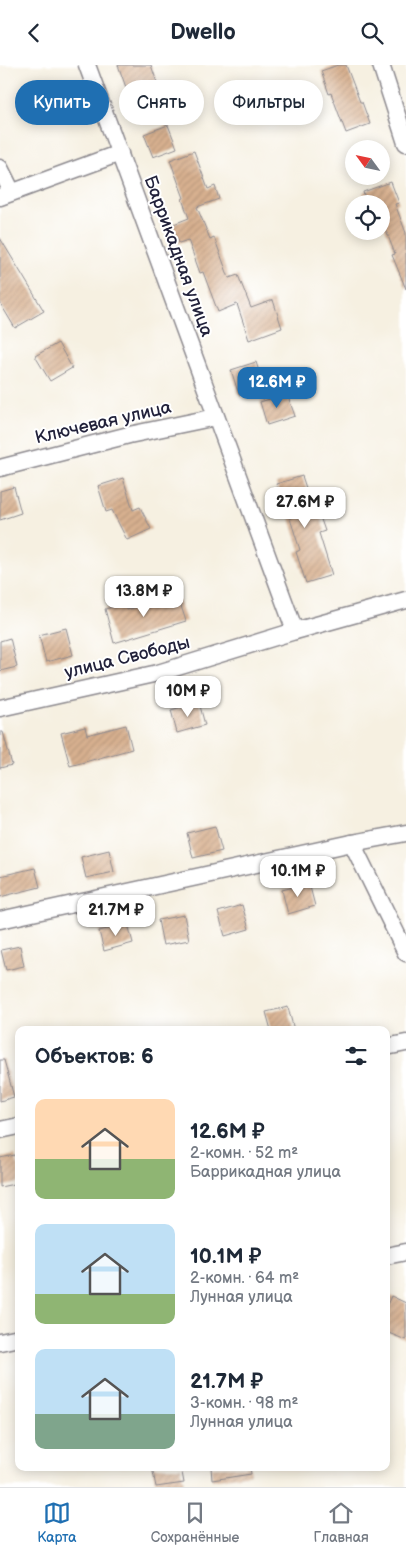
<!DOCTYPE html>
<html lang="ru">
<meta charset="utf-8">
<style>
:root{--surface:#fff;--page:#f2f2f3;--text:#1f2937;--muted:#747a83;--line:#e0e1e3;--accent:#1f6fb2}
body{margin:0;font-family:"Balsamiq Sans",sans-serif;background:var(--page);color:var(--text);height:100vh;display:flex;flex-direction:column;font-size:19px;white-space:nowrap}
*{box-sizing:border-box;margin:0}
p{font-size:16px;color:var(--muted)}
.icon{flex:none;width:28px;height:28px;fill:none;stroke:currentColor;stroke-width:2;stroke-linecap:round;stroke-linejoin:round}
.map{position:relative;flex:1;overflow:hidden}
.side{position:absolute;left:15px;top:961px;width:375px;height:445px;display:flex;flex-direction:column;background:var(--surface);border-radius:10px;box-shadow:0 2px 12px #0003}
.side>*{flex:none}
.top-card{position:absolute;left:15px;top:15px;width:376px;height:45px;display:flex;gap:10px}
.needle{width:32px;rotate:303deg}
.buttons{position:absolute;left:345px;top:75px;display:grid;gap:10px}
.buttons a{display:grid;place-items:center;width:45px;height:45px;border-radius:50%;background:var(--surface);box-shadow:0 2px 12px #0003;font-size:25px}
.price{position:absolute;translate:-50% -42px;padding:0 11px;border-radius:10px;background:#fff;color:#222;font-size:16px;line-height:32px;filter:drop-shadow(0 1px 2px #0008)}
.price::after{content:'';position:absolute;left:50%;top:30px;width:15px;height:11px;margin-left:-8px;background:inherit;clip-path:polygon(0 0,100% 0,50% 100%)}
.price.current{background:var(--accent);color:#fff}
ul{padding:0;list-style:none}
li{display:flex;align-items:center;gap:15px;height:125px;padding:0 20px}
li span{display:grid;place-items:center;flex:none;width:140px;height:100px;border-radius:10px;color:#555}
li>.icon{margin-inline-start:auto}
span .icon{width:60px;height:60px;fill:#fffc;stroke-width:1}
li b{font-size:21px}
h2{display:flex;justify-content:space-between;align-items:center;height:60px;padding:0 20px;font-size:21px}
.tag{padding:0 18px;border-radius:22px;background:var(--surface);box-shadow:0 2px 12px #0003;font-size:18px;line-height:45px}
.tag.current{background:var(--accent);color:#fff}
header{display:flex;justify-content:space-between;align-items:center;height:65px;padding:0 20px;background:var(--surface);font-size:22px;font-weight:800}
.menu{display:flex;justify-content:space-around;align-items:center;height:70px;border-top:1px solid var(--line);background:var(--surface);font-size:14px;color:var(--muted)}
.menu a{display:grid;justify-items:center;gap:2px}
.menu .current{color:var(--accent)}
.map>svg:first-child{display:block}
.building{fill:url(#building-hatch)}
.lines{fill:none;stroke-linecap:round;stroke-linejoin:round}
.minor-casing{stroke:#8c898e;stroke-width:19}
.minor{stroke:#fff;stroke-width:16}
.labels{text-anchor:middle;stroke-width:4;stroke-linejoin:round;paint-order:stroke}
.street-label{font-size:18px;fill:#22223b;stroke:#fff}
</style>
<header><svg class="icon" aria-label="back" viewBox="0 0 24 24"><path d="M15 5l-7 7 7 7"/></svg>Dwello<svg class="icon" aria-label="search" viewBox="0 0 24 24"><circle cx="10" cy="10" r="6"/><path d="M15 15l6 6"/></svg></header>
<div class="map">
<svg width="406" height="1422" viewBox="0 0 406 1422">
<defs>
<pattern id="building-hatch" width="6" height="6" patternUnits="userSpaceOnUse" patternTransform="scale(1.25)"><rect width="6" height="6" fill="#d7b08f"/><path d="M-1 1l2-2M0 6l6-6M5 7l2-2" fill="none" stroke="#b8977c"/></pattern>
</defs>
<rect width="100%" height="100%" fill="#fff"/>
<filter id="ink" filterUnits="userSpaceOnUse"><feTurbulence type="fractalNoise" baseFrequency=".02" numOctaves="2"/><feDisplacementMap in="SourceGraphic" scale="10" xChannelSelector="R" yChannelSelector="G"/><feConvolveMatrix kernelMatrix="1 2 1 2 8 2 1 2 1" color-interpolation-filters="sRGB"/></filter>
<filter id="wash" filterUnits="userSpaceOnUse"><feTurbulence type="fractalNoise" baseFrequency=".0096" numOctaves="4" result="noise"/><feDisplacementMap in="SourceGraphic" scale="20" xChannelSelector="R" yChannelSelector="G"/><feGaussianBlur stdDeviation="1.12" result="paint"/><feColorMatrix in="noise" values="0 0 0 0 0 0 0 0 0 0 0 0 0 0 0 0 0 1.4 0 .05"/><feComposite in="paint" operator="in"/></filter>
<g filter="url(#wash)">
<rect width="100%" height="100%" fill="#f6f0e1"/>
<g id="blocks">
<!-- building -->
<g class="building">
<polygon points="118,0 151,0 162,32 133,42"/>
<polygon points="338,0 346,0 360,37 362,37 370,59 346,68 331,28 329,29 321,6"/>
<polygon points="168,60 177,83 153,92 144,69"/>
<polygon points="194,86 208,124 215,121 219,134 197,142 210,174 214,172 229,213 238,210 251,243 273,235 282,263 249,275 237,239 218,247 203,207 200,208 188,175 179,178 171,160 189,153 182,134 184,133 170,95"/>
<polygon points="391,117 399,138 395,139 406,168 406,224 392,190 395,189 381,153 381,139 367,139 363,127"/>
<polygon points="0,173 44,246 15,263 0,238"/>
<polygon points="58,278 72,303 50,316 35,291"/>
<polygon points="256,297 264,322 239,330 231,305"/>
<polygon points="287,329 295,351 267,360 260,337"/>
<polygon points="302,411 313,444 317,443 325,466 319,468 332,510 306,518 296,487 300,485 286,441 283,442 276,419"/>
<polygon points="123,413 133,445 140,442 151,464 127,475 112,445 106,447 98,421"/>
<polygon points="14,422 21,448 0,455 0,426"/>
<polygon points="177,529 186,556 114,578 105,544 125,539 127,545"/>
<polygon points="66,563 73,590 46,597 39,570"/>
<polygon points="10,573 17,602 0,606 0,576"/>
<polygon points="199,637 205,660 177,668 171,645"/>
<polygon points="126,660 132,684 70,701 61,668 85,662 87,670"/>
<polygon points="0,667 3,667 12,700 0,703"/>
<polygon points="215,761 222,786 193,793 187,768"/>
<polygon points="109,785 114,807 86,813 81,792"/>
<polygon points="35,803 40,822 0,832 0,811"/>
<polygon points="309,818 315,841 288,849 282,825"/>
<polygon points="242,840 249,864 225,871 218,847"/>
<polygon points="184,850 189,875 163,880 158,855"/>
<polygon points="128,859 133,878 104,886 99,866"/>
<polygon points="20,881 24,901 6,905 1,885"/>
<polygon points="288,942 294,965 271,965 266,947"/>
<polygon points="0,995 4,995 14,1032 0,1036"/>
<polygon points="15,1090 19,1105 19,1118 0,1122 0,1093"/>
<polygon points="391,1231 406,1238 406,1275 386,1267 386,1242"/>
<polygon points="152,1402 181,1402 184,1418 156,1422"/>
<polygon points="211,1402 250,1402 251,1409 212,1415"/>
</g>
</g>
</g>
<g filter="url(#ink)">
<use href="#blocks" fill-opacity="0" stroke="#8c898e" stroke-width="1"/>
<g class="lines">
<!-- minor casing -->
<g class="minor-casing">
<g id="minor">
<polyline points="87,0 295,566"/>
<polyline points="381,0 406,78"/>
<polyline points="0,103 12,127"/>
<polyline points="0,132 120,88"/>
<polyline points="0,403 129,370 216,352"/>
<polyline points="0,643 158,608 295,566 406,535"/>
<polyline points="352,778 406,888"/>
<polyline points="0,855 352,778 406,768"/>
<polyline points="386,982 406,978"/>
<polyline points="0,1065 19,1061"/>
<polyline points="386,1191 406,1187"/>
<polyline points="0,1277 19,1273"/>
</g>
</g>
<!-- minor -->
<use href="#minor" class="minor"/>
</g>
</g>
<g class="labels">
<!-- street labels -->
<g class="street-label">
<text transform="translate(179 191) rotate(70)" y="6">Баррикадная улица</text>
<text transform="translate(103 357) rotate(-13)" y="6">Ключевая улица</text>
<text transform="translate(127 592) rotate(-14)" y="6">улица Свободы</text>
</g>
</g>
</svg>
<div class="buttons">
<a><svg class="needle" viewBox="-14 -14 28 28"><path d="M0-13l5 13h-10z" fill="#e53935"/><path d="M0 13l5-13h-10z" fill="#747a83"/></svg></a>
<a><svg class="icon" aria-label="locate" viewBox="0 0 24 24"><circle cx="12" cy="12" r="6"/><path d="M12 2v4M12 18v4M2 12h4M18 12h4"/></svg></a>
</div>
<b class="price current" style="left:277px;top:344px">12.6M ₽</b>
<b class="price" style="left:305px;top:464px">27.6M ₽</b>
<b class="price" style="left:144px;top:553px">13.8M ₽</b>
<b class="price" style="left:188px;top:653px">10M ₽</b>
<b class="price" style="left:298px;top:833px">10.1M ₽</b>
<b class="price" style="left:116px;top:872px">21.7M ₽</b>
<div class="top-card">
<a class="tag current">Купить</a>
<a class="tag">Снять</a>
<a class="tag">Фильтры</a>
</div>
<section class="side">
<h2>Объектов: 6<svg class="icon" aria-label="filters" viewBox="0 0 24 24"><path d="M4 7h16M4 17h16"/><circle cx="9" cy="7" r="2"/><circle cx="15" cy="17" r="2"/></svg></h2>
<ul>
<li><span style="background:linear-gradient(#ffd9b3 60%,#8fb573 0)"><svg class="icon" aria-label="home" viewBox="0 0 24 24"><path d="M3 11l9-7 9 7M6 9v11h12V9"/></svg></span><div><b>12.6M ₽</b><p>2-комн. · 52 m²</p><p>Баррикадная улица</p></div></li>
<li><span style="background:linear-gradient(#bfe0f5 70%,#8fb573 0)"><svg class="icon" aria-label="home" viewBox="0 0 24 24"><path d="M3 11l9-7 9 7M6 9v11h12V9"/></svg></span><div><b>10.1M ₽</b><p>2-комн. · 64 m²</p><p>Лунная улица</p></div></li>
<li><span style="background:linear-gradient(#bfe0f5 65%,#7fa58c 0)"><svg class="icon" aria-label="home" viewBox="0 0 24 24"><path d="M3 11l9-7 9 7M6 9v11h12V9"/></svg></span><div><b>21.7M ₽</b><p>3-комн. · 98 m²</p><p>Лунная улица</p></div></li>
</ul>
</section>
</div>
<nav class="menu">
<a class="current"><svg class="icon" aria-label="map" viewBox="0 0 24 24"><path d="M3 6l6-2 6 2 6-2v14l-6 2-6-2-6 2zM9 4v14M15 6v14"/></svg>Карта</a>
<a><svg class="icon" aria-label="saved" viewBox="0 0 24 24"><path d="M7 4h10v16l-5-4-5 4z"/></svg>Сохранённые</a>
<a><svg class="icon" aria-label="home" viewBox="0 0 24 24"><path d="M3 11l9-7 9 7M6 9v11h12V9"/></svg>Главная</a>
</nav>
